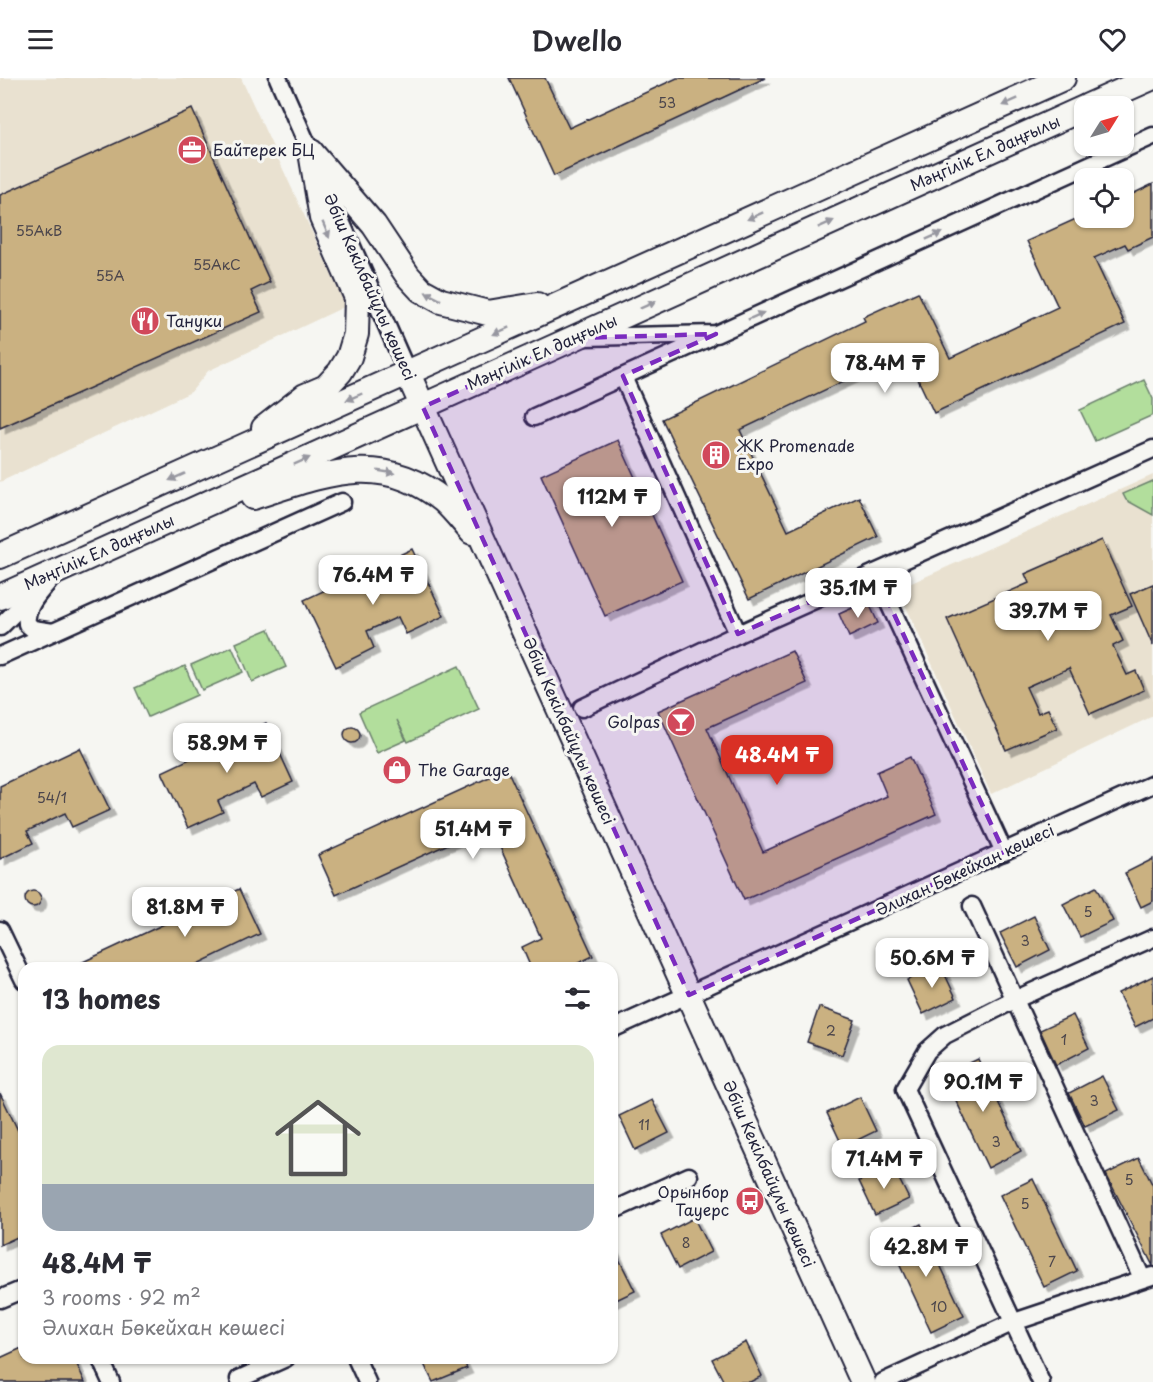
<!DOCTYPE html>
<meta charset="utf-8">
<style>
:root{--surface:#fff;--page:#f2f2f3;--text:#2b2b33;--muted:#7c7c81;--line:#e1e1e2;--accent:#d93025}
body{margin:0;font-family:"Playpen Sans",sans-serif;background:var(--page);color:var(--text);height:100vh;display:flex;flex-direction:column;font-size:22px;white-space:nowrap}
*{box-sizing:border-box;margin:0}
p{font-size:20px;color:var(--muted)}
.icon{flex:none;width:33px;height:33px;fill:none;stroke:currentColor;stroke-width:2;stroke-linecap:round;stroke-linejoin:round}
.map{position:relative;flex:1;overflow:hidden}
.details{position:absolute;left:18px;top:884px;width:600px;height:402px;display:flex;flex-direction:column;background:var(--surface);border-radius:18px;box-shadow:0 2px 4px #0004}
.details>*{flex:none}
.needle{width:39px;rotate:53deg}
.tools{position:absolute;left:1074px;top:18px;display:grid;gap:12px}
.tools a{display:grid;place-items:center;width:60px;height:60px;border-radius:12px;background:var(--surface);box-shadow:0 2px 4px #0004;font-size:30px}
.price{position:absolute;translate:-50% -51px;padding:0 14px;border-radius:12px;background:#fff;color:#222;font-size:20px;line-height:39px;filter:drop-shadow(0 2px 3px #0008)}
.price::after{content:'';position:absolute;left:50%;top:36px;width:18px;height:14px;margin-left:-9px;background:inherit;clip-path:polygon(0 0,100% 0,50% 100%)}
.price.current{background:var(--accent);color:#fff}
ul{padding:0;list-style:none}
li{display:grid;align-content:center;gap:12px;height:318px;padding:0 24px}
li+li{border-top:2px solid var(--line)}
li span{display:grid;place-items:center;height:186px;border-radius:18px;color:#555}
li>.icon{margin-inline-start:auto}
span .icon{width:108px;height:108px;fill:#fffc;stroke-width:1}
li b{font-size:26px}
h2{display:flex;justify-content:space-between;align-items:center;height:72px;padding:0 24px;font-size:26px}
header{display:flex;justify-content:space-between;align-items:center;height:78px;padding:0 24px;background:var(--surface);font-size:27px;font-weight:600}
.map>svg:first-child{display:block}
.built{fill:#e9e1d0}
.green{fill:#b2de9c;stroke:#6a806c;stroke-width:1.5}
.building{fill:#cab181;stroke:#22223b;stroke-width:1.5;filter:url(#shadow)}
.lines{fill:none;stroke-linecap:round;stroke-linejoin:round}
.street-casing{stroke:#22223b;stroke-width:21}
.secondary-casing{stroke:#22223b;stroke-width:28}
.street{stroke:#f6f6f2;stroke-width:16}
.secondary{stroke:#f6f6f2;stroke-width:24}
.oneway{fill:#9797a0}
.marked{fill:#7b2cbf;fill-opacity:0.2;stroke:#7b2cbf;stroke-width:4.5;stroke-dasharray:12 8;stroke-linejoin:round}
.labels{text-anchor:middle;stroke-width:6;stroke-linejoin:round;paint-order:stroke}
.number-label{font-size:14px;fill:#4c464c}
.poi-label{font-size:16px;fill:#22223b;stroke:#f6f6f2;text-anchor:start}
.street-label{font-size:16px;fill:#22223b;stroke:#f6f6f2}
</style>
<header><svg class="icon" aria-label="menu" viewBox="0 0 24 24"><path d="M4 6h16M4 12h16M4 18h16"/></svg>Dwello<svg class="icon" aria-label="heart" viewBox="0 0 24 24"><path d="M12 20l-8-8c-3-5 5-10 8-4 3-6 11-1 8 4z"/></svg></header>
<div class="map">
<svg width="1153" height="1304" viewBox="0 0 1153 1304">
<defs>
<filter id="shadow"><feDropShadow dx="5.5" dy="5.5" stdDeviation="0" flood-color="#0004"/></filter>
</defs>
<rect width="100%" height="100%" fill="#f6f6f2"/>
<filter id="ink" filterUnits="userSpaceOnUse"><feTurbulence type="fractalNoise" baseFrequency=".0167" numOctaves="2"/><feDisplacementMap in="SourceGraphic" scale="12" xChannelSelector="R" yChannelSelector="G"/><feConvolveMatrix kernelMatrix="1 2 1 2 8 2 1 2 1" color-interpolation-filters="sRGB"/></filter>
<g filter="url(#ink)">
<!-- built -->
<g class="built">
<polygon points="0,0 241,0 346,228 208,293 191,314 0,404"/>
<polygon points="1153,397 1153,638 991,716 898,511"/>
</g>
<!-- green -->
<g class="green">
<polygon points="1144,302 1153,321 1153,337 1095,363 1080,332"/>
<polygon points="1153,403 1153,437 1126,422 1123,416"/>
<polygon points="269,551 286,589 252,604 236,565"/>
<polygon points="232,569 243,594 202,612 191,587"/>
<polygon points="185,588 197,617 148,639 135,610"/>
<polygon points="459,588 479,631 408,664 397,642 406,662 377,675 359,634"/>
</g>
<!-- building -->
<g class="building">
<polygon points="509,0 545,0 569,50 677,0 765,0 554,98"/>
<polygon points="192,31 270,204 251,213 261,234 0,350 0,117"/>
<polygon points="1153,106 1153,159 1128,171 1125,166 1094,180 1125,246 934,335 905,274 740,352 788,453 859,419 878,459 749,521 662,341 865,243 863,239 918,214 950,280 1058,229 1027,163 1078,140 1124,140 1124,120"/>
<polygon points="618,362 682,503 605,538 541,397"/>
<polygon points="1102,462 1132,528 1111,537 1123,563 1113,568 1127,597 1136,593 1144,612 1090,636 1069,590 1026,609 1038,635 1048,631 1057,650 1006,672 947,541 1029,505 1025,496"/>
<polygon points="412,471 444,538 406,556 398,539 367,553 374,570 336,589 304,522"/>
<polygon points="1153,506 1153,568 1130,516"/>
<polygon points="868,523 878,545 849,559 839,536"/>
<polygon points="792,573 807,605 707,650 763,774 887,718 877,694 910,679 936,736 744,822 658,633"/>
<polygon points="266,645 293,704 261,719 254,706 218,723 223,734 188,750 162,694"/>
<circle cx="352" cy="657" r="8"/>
<polygon points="80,670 110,732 72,749 65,735 27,753 33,765 0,781 0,708"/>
<polygon points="507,691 593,878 568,890 531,890 522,869 541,860 490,747 336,817 318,777"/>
<polygon points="1153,781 1153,823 1141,829 1125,795"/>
<polygon points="1096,809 1113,843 1080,859 1063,826"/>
<polygon points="239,811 260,856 189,890 70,890"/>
<circle cx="33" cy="821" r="8"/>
<polygon points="1034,838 1050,872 1017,889 1000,855"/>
<polygon points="940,886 956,920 923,936 907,902"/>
<polygon points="1153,898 1153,940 1135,949 1118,915"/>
<polygon points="819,929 855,942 842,977 807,964"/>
<polygon points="1073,937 1089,970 1056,987 1040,952"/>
<polygon points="978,981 1021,1073 988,1090 944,997"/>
<polygon points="1102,998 1119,1032 1085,1048 1069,1015"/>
<polygon points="0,1015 24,1065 24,1156 0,1167"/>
<polygon points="860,1019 876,1053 843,1069 827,1035"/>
<polygon points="652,1022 669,1055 635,1072 619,1038"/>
<polygon points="1139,1080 1153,1108 1153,1188 1106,1096"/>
<polygon points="892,1087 909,1121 875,1137 859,1103"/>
<polygon points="1033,1101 1077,1193 1044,1209 1000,1117"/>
<polygon points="694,1140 711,1174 678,1191 661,1157"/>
<polygon points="921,1146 964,1238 931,1254 888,1162"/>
<polygon points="612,1167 635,1213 612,1224"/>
<polygon points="746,1264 762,1298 750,1304 724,1304 712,1281"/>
<polygon points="24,1269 24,1280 74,1280 85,1304 0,1304 0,1280"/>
<polygon points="421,1280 462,1280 467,1290 433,1304"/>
</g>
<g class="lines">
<!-- street casing -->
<g class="street-casing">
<g id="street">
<polyline points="278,0 408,296"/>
<polyline points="585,259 716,256 1153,58"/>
<polyline points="623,299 738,556 1153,371"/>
<polyline points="534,339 708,260"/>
<polyline points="875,495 1004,774"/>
<polyline points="0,549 29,520"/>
<path d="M 53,554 L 33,551 L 27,546 C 24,527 44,510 55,496"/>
<polyline points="0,578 342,424"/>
<polyline points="582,630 738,556"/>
<polyline points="972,828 1142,1200"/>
<polyline points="0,852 24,902"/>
<polyline points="612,951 1153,706"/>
<polyline points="612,1133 689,1098"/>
<polyline points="0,1221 24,1211"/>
<polyline points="100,1280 111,1304"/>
<polyline points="356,1280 367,1304"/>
<polyline points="239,1301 286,1280"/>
<polyline points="883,1304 1014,1244 1152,1198"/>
<polyline points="1041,1304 905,1011 927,973 945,957 1014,922 1153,860"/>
</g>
</g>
<!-- secondary casing -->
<g class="secondary-casing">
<g id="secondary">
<polyline points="1088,28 1151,0"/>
<polyline points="311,74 374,147 408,198 421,212 441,223 488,235 537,227"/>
<polyline points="408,296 863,1304"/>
<polyline points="264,350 305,318 326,309 340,294 349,279 356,256 357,220 322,140 311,74"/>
<path d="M 253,419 C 322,397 381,371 444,423 C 454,432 463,444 472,454"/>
<polyline points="0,478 1063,0"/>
<polyline points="0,519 1084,30"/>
</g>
</g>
<!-- street -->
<use href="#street" class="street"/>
<!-- secondary -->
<use href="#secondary" class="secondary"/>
</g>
<!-- one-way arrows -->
<defs><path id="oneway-solid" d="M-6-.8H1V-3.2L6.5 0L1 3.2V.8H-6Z" transform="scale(1.5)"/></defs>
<g class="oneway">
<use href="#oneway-solid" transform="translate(1010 24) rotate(156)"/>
<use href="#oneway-solid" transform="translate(755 138) rotate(156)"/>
<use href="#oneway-solid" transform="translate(826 146) rotate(-24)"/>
<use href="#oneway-solid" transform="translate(326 152) rotate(67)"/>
<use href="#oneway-solid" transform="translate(934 158) rotate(-24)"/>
<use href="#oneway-solid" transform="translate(433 218) rotate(-153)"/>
<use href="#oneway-solid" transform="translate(648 227) rotate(-24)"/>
<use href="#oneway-solid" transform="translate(756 238) rotate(-24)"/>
<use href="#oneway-solid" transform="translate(501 253) rotate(156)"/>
<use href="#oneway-solid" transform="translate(354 319) rotate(157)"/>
<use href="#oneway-solid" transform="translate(302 383) rotate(-24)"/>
<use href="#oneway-solid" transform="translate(386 394) rotate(9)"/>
<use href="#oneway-solid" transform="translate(177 399) rotate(156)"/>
</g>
</g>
<!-- marked area -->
<path class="marked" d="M 716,256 L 623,298 L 738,556 L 875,495 L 1004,774 L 689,917 L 423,329 L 575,260 Z"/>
<!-- icons -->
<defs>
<g id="office-disc" transform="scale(1.5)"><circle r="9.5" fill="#d1495b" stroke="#f6f6f2"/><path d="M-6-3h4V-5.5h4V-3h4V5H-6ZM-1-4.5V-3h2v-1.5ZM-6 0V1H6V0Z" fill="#fff"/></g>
<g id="restaurant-disc" transform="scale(1.5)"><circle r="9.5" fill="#d1495b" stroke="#f6f6f2"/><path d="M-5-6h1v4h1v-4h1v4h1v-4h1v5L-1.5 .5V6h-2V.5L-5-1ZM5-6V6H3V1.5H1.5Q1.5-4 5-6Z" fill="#fff"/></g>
<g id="building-disc" transform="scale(1.5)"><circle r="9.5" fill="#d1495b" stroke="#f6f6f2"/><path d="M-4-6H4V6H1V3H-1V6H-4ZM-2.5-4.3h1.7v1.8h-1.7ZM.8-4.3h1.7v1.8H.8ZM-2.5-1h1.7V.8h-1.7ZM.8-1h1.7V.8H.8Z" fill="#fff"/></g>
<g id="bar-disc" transform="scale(1.5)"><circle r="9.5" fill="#d1495b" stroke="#f6f6f2"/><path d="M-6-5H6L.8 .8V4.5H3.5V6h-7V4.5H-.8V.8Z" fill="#fff"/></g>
<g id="shop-disc" transform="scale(1.5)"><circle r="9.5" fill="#d1495b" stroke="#f6f6f2"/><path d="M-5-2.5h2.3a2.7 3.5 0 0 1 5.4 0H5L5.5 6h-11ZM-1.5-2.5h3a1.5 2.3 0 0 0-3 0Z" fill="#fff"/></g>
<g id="bus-disc" transform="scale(1.5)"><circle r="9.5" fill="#d1495b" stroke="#f6f6f2"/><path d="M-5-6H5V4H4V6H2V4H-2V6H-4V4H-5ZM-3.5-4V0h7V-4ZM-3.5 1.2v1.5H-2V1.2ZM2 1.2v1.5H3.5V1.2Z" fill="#fff"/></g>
</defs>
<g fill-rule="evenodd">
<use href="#office-disc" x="192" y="72"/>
<use href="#restaurant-disc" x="145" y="243"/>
<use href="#building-disc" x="716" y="377"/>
<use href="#bar-disc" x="681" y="644"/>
<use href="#shop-disc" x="397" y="692"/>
<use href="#bus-disc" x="750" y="1123"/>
</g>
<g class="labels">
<!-- number labels -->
<g class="number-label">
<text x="667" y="30">53</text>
<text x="39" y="158">55АкB</text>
<text x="217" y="192">55АкC</text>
<text x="110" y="203">55А</text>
<text x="52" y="725">54/1</text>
<text x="1088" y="839">5</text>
<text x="1025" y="868">3</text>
<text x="831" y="958">2</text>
<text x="1064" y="967">1</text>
<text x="1094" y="1028">3</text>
<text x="644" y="1052">11</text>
<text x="996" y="1069">3</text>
<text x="1129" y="1107">5</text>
<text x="1025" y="1131">5</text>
<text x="686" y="1170">8</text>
<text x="1052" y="1189">7</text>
<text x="939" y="1234">10</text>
</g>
<!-- poi labels -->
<g class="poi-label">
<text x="213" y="78">Байтерек БЦ</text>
<text x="166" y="249">Тануки</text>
<text x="737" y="374">ЖК Promenade<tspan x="737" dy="18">Expo</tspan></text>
<text x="660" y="650" text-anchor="end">Golpas</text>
<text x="418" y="698">The Garage</text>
<text x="729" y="1120" text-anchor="end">Орынбор<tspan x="729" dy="18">Тауерс</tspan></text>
</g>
<!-- street labels -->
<g class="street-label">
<text transform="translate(985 75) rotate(-24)" y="6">Мәңгілік Ел даңғылы</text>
<text transform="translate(370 209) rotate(66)" y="6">Әбіш Кекілбайұлы көшесі</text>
<text transform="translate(542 274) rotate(-24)" y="6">Мәңгілік Ел даңғылы</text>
<text transform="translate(99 474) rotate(-24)" y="6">Мәңгілік Ел даңғылы</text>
<text transform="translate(569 653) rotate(66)" y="6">Әбіш Кекілбайұлы көшесі</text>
<text transform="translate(965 792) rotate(-25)" y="6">Әлихан Бөкейхан көшесі</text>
<text transform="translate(769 1096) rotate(66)" y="6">Әбіш Кекілбайұлы көшесі</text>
</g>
</g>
</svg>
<div class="tools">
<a><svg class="needle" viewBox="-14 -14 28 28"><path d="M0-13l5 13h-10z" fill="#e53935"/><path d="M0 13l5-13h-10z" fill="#7c7c81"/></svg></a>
<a><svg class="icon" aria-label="locate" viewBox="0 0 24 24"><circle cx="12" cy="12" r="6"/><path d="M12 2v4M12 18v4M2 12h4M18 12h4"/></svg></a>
</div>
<b class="price" style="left:885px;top:316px">78.4M ₸</b>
<b class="price" style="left:612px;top:450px">112M ₸</b>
<b class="price" style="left:373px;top:528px">76.4M ₸</b>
<b class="price" style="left:858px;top:541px">35.1M ₸</b>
<b class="price" style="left:1048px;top:564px">39.7M ₸</b>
<b class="price" style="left:227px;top:696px">58.9M ₸</b>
<b class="price current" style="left:777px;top:708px">48.4M ₸</b>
<b class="price" style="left:473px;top:782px">51.4M ₸</b>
<b class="price" style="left:185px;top:860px">81.8M ₸</b>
<b class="price" style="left:932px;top:911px">50.6M ₸</b>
<b class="price" style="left:983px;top:1035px">90.1M ₸</b>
<b class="price" style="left:884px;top:1112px">71.4M ₸</b>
<b class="price" style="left:926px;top:1200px">42.8M ₸</b>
<section class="details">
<h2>13 homes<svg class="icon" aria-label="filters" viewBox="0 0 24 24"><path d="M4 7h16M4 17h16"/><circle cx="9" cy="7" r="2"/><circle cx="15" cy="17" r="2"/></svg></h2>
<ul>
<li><span style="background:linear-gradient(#dfe7d0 75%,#9aa5b1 0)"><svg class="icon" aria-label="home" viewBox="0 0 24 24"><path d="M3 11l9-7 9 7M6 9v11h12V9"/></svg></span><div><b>48.4M ₸</b><p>3 rooms · 92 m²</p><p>Әлихан Бөкейхан көшесі</p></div></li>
</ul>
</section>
</div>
